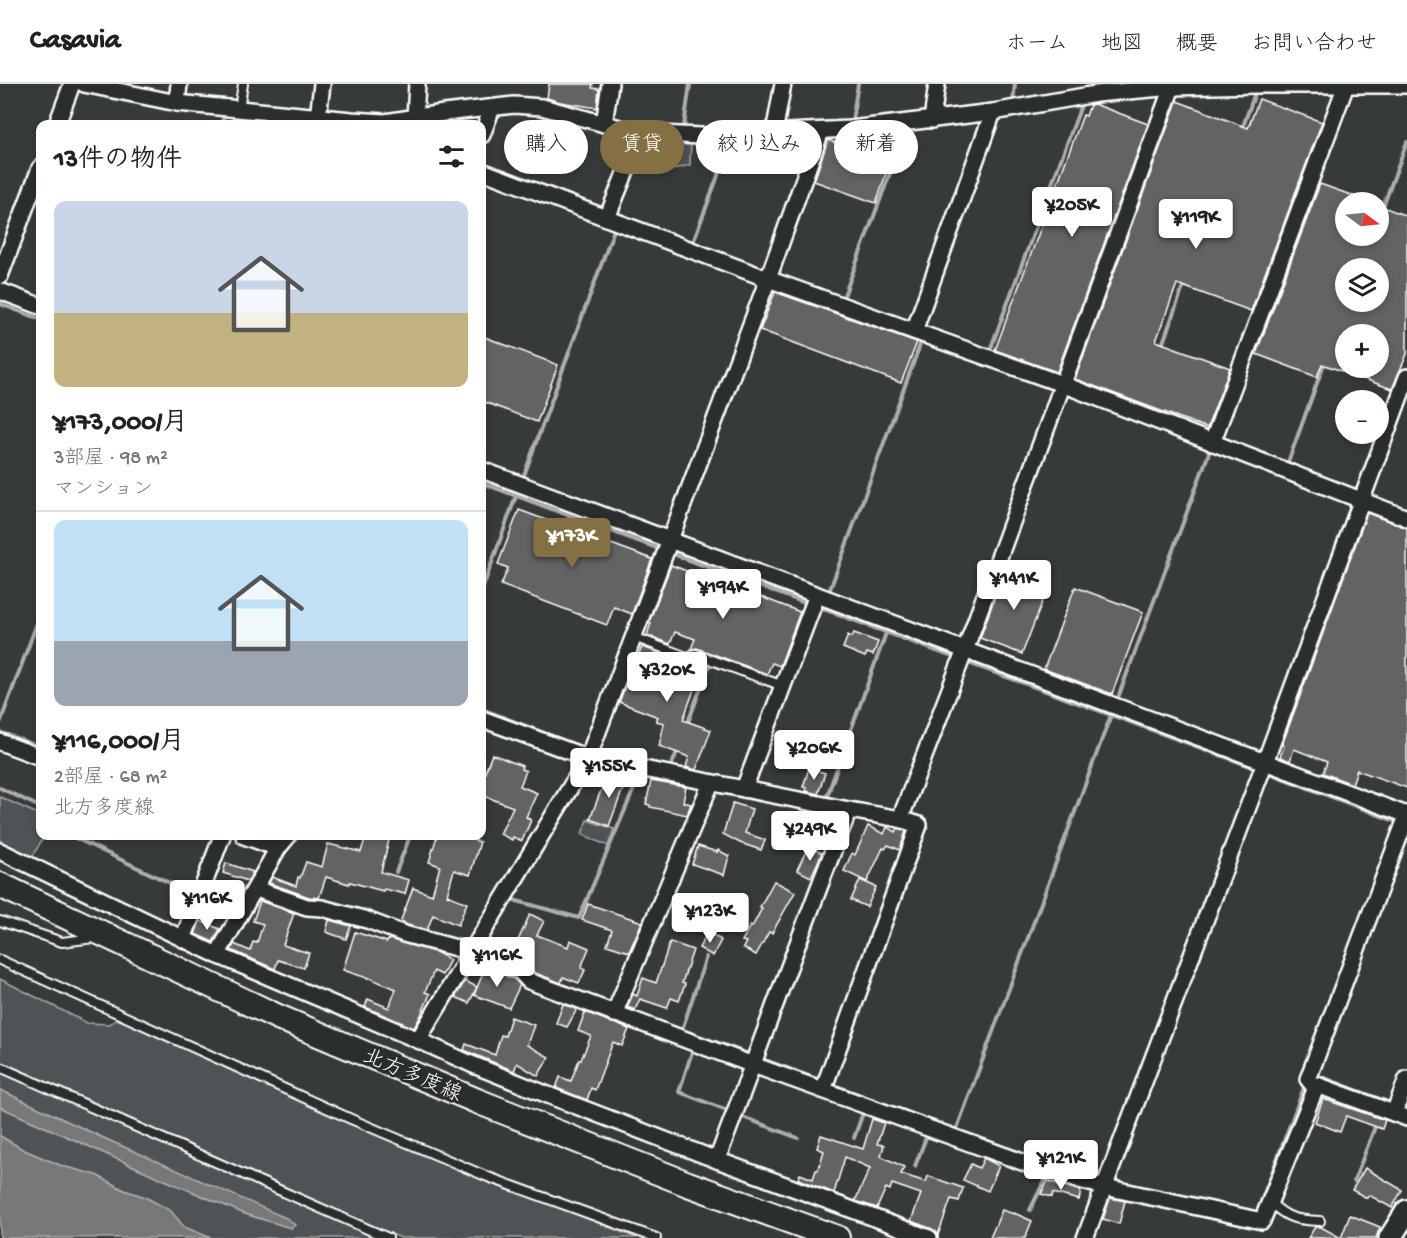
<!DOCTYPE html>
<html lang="ja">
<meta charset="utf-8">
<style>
:root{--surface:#fff;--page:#f6f6f6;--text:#202124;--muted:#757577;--line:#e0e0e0;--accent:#847042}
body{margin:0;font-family:"Gochi Hand","Klee One",sans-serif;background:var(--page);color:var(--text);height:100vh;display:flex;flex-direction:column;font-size:22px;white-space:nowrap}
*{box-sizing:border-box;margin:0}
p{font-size:20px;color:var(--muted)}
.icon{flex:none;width:33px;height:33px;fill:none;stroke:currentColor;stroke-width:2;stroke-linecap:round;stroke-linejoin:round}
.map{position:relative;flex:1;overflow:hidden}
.side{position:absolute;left:36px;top:36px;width:450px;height:720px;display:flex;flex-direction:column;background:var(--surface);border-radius:12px;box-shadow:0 3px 9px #0003}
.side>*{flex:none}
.hud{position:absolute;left:504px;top:36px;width:570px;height:54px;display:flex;gap:12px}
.needle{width:39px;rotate:105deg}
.fabs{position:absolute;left:1335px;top:108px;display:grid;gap:12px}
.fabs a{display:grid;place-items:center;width:54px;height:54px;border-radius:50%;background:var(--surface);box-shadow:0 3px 9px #0003;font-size:30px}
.price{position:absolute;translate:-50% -51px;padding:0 14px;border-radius:6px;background:#fff;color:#222;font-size:20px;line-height:39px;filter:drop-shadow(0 2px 3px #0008)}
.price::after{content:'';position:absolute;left:50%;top:36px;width:18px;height:14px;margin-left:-9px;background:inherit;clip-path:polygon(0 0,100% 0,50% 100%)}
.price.active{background:var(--accent);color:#fff}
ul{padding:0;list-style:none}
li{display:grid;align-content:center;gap:12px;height:318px;padding:0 18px}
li+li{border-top:2px solid var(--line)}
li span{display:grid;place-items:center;height:186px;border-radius:12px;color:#555}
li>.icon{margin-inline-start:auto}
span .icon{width:108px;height:108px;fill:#fffc;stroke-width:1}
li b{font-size:26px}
h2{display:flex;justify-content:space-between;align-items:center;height:72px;padding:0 18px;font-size:26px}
.pill{padding:0 21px;border-radius:27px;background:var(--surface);box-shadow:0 3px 9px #0003;font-size:21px;line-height:54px}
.pill.active{background:var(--accent);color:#fff}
header{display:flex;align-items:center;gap:36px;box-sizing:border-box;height:84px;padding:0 30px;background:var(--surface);border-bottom:2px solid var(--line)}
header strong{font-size:28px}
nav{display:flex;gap:33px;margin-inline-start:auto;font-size:21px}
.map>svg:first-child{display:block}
.green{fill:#505354;stroke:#a8a9aa;stroke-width:1.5}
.water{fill:#767879;stroke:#adaeaf;stroke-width:1.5}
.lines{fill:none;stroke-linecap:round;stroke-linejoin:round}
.stream{stroke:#adaeaf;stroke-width:4}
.building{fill:#636465;stroke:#fff;stroke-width:1.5;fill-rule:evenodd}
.service-casing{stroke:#fff;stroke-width:12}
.minor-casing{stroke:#fff;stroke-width:20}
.secondary-casing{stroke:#fff;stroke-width:26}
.primary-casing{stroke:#fff;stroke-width:28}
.service{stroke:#2a2d2e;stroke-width:8}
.minor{stroke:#2a2d2e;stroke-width:15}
.secondary{stroke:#2a2d2e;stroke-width:21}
.primary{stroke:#2a2d2e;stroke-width:24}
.labels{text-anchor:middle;stroke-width:5;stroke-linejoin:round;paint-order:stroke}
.street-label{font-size:21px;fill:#fff;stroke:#2a2d2e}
</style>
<header>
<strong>Casavia</strong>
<nav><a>ホーム</a><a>地図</a><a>概要</a><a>お問い合わせ</a></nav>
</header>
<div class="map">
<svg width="1407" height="1154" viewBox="0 0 1407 1154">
<rect width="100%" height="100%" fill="#373a3b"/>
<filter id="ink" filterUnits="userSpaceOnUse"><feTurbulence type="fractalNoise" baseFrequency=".0167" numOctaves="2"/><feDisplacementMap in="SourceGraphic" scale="12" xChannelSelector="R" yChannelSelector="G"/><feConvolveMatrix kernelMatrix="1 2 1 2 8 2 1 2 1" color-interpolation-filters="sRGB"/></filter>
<g filter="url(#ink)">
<!-- green -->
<g class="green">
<polygon points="634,56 691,58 690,81 659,89 632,87"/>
<polygon points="0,713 40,731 40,752 44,752 30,777 0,762"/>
<polygon points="587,736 614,745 608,762 582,750"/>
<polygon points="0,895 87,939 109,940 120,934 485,1095 637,1154 401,1154 0,977"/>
<polygon points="0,987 379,1154 211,1154 184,1143 171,1127 145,1113 124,1106 96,1091 62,1082 24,1066 0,1052 0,1023 167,1097 245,1130 291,1144 287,1135 99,1052 0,1006"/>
</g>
<!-- water -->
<g class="water">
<polygon points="0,1006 99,1052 288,1135 295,1141 291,1144 245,1130 167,1097 0,1023"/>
<polygon points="0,1052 24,1066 62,1082 96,1091 124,1106 145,1113 171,1127 184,1143 211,1154 0,1154"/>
</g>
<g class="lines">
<!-- stream -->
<g class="stream">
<polyline points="1013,18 1015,0"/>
<polyline points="852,37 858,0"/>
<polyline points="221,40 224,32"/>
<polyline points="684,42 690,0"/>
<polyline points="1242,45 1255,9"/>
<polyline points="1381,128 1407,58"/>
<polyline points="690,160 692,161 731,57"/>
<polyline points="842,217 906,47"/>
<polyline points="0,220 40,235"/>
<polyline points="1161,264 1185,198"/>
<polyline points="989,269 1082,19"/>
<polyline points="1287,381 1325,277"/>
<polyline points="523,394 615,143"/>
<polyline points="482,399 659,465"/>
<polyline points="670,469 810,521"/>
<polyline points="482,506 516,412"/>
<polyline points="829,508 921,258"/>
<polyline points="736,509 741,495"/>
<polyline points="818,523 955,574"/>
<polyline points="966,578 1253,683"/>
<polyline points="1119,611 1210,366"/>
<polyline points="482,625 581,663"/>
<polyline points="0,639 40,531"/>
<polyline points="687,641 710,579"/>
<polyline points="0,648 40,663"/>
<polyline points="644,677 671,683 678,665"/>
<polyline points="1266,688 1397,738"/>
<polyline points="0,704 40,723"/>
<polyline points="826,715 886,549"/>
<polyline points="71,752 193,810"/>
<polyline points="396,788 410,752"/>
<polyline points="509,818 510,815 579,834 639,693"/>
<polyline points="706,873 682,946 746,969"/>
<polyline points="693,965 679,1008 724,1025"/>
<polyline points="763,972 762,975 817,995"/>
<polyline points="1318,987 1317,991 1388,1018"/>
<polyline points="829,999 920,1033"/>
<polyline points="740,1032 798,1054"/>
<polyline points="956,1047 1111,631"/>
<polyline points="854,1054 864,1026"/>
<polyline points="915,1082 927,1051"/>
<polyline points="1354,1097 1380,1030"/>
<polyline points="1030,1126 1046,1094"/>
<polyline points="1254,1130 1256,1131 1305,1001"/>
</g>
</g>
<!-- building -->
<g class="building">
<polygon points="549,0 593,0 592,4 599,5 597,24 560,18 547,14"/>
<polygon points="1259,15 1322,38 1251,227 1177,200 1156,257 1230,284 1207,344 1075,295 1177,17 1248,44"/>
<polygon points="1094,20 1148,40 1057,288 995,266 1083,31 1086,32 1090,21"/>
<polygon points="828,56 890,78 876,119 814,97"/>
<path d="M 1320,100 L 1368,117 L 1367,118 L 1346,118 L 1346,152 L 1378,152 L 1378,121 L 1407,132 L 1407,270 L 1392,305 L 1322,280 L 1317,293 L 1256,270 ZM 1346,184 L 1378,184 L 1378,218 L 1346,218 ZM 1346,250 L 1378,250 L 1378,284 L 1346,284 Z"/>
<polygon points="775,208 917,258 901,299 760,246"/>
<polygon points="482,252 558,281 537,338 482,317"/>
<polygon points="519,426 652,475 632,530 614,523 607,541 501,501 508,484 498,480"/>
<polygon points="1367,429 1407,444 1407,704 1357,686 1352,700 1323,689 1327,678 1294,665 1290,677 1280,673 1284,662 1282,661"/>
<polygon points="671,481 742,508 743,506 800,528 780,582 772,579 767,590 697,564 691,565 695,555 675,548 670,560 647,551 651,539 649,538"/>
<polygon points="1005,485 1049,501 1022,570 980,554"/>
<polygon points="1075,503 1143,528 1112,610 1044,585"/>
<polygon points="854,549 878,558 873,571 867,569 865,573 843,564 848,551 852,553"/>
<polygon points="642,563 666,571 663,579 699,592 683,636 711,646 696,686 686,683 689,673 659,662 664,639 656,637 658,633 619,618 638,570 639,570"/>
<polygon points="492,670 522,682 521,685 526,687 520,702 537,709 526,733 531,736 522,757 513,753 512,756 500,750 513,723 484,712 485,710 482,708 482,697"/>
<polygon points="809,684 825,689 818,710 806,707 807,704 803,703"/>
<polygon points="608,688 627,694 609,742 590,735"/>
<polygon points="651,697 686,703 683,718 691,720 687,731 650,723 650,721 646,720"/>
<polygon points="733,719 752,725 745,749 765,756 761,766 740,759 723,750"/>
<polygon points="868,742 884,750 887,743 896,748 898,744 906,747 900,766 888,761 885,765 883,764 867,798 844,787 852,769 855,771"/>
<polygon points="366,752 390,752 381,788 409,796 405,810 384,805 383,807 350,798 349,800 326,793 319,814 309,813 269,799 272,793 296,802 298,793 300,794 306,778 322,783 328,760 361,768"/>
<polygon points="437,752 460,752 480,758 470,791 454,786 447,811 467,819 458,841 433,831 427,846 407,841 401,836 413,804 432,811 440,782 429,778"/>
<polygon points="698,762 717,768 718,766 729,772 724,791 692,780"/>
<polygon points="808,763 822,769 811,793 797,786"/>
<polygon points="226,779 253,788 248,797 223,789"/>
<polygon points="860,796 876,803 867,823 851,816"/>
<polygon points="774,797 795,808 772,849 769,848 756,871 743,864 746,858 742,857 750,842 752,843 762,824 760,823"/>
<polygon points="260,817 294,829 283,861 309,869 304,884 278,876 275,885 231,866 234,860 250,867 253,858 257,859 263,840 253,837"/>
<polygon points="588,820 642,838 629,868 607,861 612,846 582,836"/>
<polygon points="718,821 728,827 722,838 712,832"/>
<polygon points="530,830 544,837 537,851 568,863 570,856 589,864 581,884 585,886 579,899 563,893 561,899 535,889 524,878 503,870 506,865 510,867 513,860 516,861"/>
<polygon points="329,836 351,842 346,855 326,848"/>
<polygon points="200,837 220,845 213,858 195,850"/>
<polygon points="355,848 387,858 389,855 438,869 450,876 442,891 434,887 425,908 430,910 421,931 414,944 365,923 368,915 389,924 396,905 367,893 367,894 343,886"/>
<polygon points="708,848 721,856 713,872 699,864"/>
<polygon points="670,858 693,866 682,899 685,900 679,917 671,914 667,924 640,915 635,926 627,923 633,910 637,912 643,894 656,899"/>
<polygon points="485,884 514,895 520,901 509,924 474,911"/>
<polygon points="465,897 477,903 469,919 455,913"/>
<polygon points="563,920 577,925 567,943 556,939"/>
<polygon points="585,928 629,945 622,962 613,958 595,1006 591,1004 587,1016 556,1004 560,993 571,997 579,976 581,976 591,952 578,947"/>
<polygon points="511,933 534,941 527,961 549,973 538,992 517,979 514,987 464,966 466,960 495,971 501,951 505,952"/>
<polygon points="1323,1015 1385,1036 1382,1045 1346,1032 1340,1048 1315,1038"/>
<polygon points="872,1035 884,1039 877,1060 884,1061 881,1072 904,1083 901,1090 926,1098 928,1092 963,1104 959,1117 951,1115 938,1151 932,1145 911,1137 921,1110 892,1100 890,1106 886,1104 877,1124 855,1117 870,1084 845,1073 834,1109 798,1095 800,1090 813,1095 816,1086 818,1086 824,1067 817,1064 821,1051 863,1065"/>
<polygon points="984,1074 999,1082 988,1107 963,1096 971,1080 979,1084"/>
<polygon points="1365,1084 1402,1106 1392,1124 1369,1111 1367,1114 1352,1106"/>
<polygon points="1048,1097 1081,1107 1079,1116 1053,1109 1052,1113 1041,1110"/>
<polygon points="1110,1114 1125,1117 1119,1140 1103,1135"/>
<polygon points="1002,1126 1014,1130 1014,1129 1032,1137 1025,1154 990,1154"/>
<polygon points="1350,1131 1380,1143 1376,1154 1308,1154 1315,1143 1321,1143 1341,1154"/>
</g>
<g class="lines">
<!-- service casing -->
<g class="service-casing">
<g id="service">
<polyline points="239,25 243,0"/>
<polyline points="634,553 687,573 695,570 783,602"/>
<polyline points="0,837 62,858 94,854"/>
<polyline points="0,876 351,1035 488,1093 656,1154"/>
<polyline points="0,983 388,1154"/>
<path d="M 1270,1118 C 1287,1135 1297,1136 1320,1137"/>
</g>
</g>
<!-- minor casing -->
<g class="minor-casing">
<g id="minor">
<polyline points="84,0 177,19 352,36 385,38 444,29 514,21 542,23 638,49 701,52 850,45 993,28 1096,10 1172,3 1255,1 1407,1"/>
<polyline points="177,19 179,0"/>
<polyline points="318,34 322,0"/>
<polyline points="415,34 417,0"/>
<polyline points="932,36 937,0"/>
<polyline points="57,40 72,0"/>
<polyline points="604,40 610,0"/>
<polyline points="774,49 783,0"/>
<polyline points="482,51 492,24"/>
<polyline points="482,87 768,195 1062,300 1407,434"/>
<polyline points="607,134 626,87 632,48"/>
<polyline points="0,192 40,84"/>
<polyline points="0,207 40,222"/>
<polyline points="914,247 993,28"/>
<polyline points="1212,359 1346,1"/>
<polyline points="482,386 1407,731"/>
<polyline points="482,635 588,674 849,726 900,735 965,566 1172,3"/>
<polyline points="0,658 40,673"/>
<polyline points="744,705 817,511"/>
<polyline points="244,752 278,764"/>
<polyline points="0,767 217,871 418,956 471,980 553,1013 717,1076 929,1154"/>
<polyline points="256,805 307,823 322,824 367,836 404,850 471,868 520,887 529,897 753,981 1050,1088 1105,1103 1262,1137 1317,1001 1407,1034"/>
<polyline points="183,855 222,752"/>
<polyline points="217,871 278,764 288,752"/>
<polyline points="614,930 711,699"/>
<polyline points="418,956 588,674 768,195 821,47"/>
<polyline points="1315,1004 1308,995 1407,732"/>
<polyline points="823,1006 919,741 900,735"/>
<polyline points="1394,1029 1407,995"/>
<path d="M 717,1076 C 761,960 803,842 849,726"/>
<polyline points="1085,1154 1265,678 1407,293"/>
</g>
</g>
<!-- secondary casing -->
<g class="secondary-casing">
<polyline id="secondary" points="1390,1154 1407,1127"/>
</g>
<!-- primary casing -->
<g class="primary-casing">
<polyline id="primary" points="0,801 278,933 477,1017 688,1100 837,1154"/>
</g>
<!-- service -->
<use href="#service" class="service"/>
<!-- minor -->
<use href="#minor" class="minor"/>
<!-- secondary -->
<use href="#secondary" class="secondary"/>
<!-- primary -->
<use href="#primary" class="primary"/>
</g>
</g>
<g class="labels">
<!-- street labels -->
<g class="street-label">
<text transform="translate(413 990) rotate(23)" y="7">北方多度線</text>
</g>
</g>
</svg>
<div class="fabs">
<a><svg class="needle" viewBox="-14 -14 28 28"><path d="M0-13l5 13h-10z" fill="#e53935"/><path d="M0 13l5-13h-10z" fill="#757577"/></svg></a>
<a><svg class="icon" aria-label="layers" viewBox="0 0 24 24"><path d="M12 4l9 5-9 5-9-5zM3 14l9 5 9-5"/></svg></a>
<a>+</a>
<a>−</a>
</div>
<b class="price" style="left:1072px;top:154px">¥205K</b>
<b class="price" style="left:1196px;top:166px">¥119K</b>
<b class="price active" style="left:572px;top:485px">¥173K</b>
<b class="price" style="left:1014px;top:527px">¥141K</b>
<b class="price" style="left:723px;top:536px">¥194K</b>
<b class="price" style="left:667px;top:619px">¥320K</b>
<b class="price" style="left:814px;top:697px">¥206K</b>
<b class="price" style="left:609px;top:715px">¥155K</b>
<b class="price" style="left:810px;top:778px">¥249K</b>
<b class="price" style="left:207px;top:847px">¥116K</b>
<b class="price" style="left:710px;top:860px">¥123K</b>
<b class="price" style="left:497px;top:904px">¥116K</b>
<b class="price" style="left:1061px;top:1107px">¥121K</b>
<div class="hud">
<a class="pill">購入</a>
<a class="pill active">賃貸</a>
<a class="pill">絞り込み</a>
<a class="pill">新着</a>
</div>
<section class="side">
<h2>13件の物件<svg class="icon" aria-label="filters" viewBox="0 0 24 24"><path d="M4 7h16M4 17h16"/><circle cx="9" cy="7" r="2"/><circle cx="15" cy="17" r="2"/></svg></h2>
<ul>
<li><span style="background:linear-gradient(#c9d6e8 60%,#c2b280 0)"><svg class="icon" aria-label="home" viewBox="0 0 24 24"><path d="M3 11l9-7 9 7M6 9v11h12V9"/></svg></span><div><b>¥173,000/月</b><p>3部屋 · 98 m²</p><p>マンション</p></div></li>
<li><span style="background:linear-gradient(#bfe0f5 65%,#9aa5b1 0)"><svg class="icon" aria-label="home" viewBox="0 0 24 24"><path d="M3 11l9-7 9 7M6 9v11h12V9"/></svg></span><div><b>¥116,000/月</b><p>2部屋 · 68 m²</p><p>北方多度線</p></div></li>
</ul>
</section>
</div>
